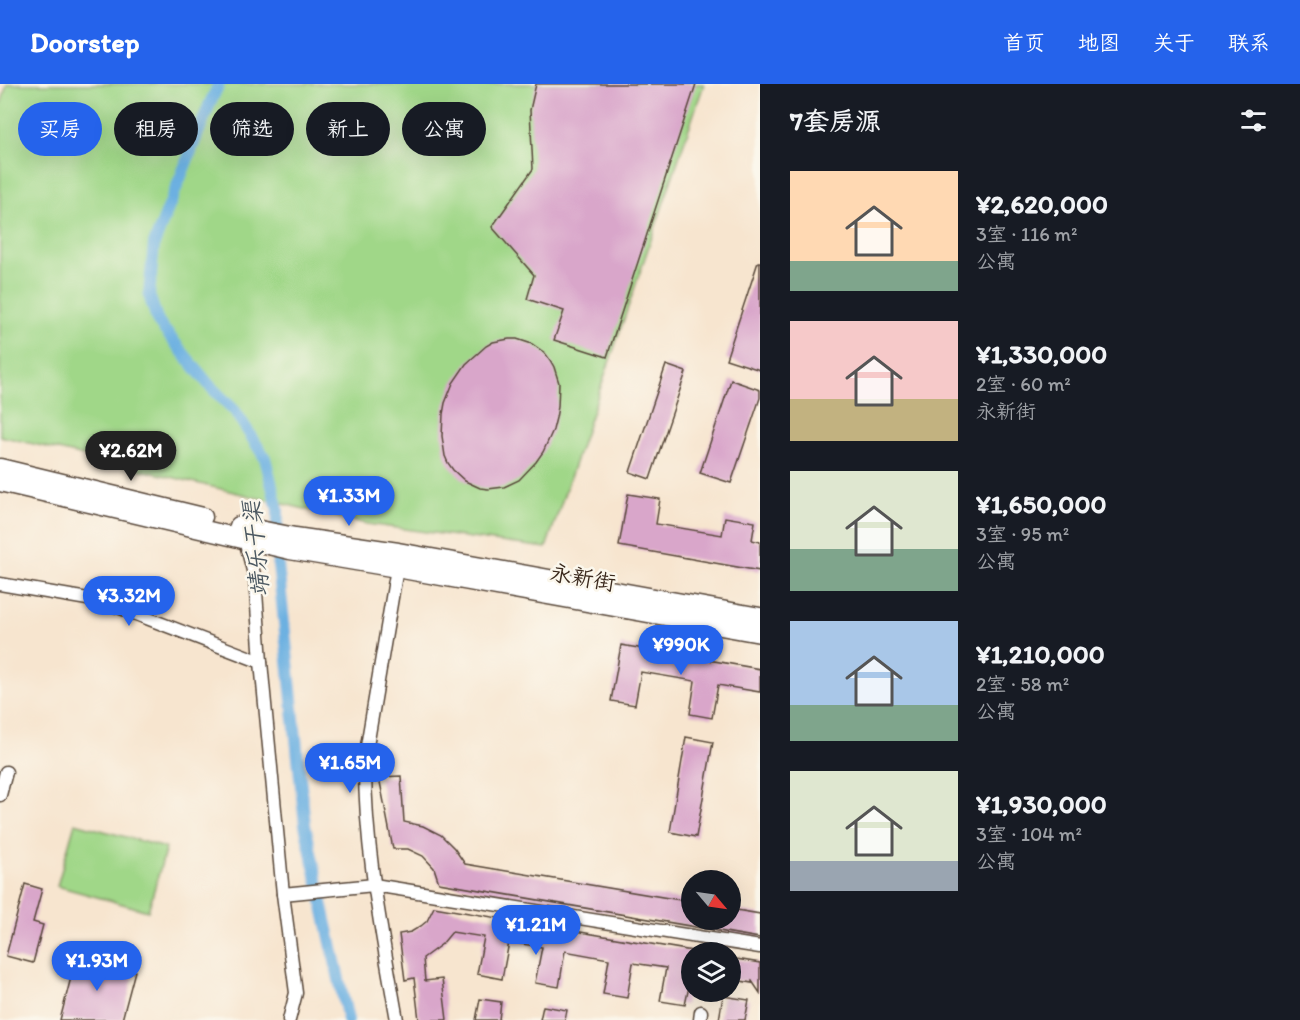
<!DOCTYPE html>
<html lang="zh">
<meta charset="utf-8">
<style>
:root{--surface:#171b24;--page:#20242c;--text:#f1f3f6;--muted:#9ea1a6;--accent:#2563eb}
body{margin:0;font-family:Itim,"LXGW WenKai TC",sans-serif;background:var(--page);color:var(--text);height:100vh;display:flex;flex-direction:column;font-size:22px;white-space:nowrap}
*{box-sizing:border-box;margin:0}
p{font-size:20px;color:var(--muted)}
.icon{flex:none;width:33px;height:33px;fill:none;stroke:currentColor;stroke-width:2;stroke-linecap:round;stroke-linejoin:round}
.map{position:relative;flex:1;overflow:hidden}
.sheet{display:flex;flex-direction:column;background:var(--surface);width:540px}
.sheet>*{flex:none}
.top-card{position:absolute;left:18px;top:18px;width:570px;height:54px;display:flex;gap:12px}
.needle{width:39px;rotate:119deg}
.buttons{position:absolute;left:681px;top:786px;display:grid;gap:12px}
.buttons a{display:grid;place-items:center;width:60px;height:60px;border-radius:50%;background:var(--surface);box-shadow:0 6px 24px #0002;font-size:30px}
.price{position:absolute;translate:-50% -51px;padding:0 14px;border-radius:21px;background:var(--accent);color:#fff;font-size:20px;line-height:39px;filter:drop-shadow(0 2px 3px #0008)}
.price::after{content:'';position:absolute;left:50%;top:36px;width:18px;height:14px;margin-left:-9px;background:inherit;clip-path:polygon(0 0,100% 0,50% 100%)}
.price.selected{background:#222;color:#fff}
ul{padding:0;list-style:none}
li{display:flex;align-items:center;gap:18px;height:150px;padding:0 30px}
li span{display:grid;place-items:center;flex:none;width:168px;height:120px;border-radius:0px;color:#555}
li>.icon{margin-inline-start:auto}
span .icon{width:72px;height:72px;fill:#fffc;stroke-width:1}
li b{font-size:26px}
h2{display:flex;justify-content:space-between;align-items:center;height:72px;padding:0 30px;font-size:26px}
.tag{padding:0 21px;border-radius:27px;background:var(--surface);box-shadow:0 6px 24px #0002;font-size:21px;line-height:54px}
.tag.selected{background:var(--accent);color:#fff}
header{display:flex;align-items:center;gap:36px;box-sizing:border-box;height:84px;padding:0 30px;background:var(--accent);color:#fff}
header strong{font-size:28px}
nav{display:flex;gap:33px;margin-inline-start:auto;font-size:21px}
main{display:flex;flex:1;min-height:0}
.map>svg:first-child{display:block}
.green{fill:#a0d788;stroke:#6e8053;stroke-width:1.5}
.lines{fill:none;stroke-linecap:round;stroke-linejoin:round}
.canal{stroke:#6cb0e1;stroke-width:12}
.building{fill:#d9a6ca}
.street-casing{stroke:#574639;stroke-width:15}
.secondary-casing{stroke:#574639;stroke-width:21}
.street{stroke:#fff;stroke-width:12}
.secondary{stroke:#fff;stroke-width:18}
.labels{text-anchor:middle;stroke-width:5;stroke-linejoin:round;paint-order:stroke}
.street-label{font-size:22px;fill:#3b2a1e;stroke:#fbf7ec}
.water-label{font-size:24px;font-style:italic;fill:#4c5962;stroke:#fbf7ec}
</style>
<header>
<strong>Doorstep</strong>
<nav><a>首页</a><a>地图</a><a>关于</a><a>联系</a></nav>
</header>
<main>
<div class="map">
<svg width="760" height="936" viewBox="0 0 760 936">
<rect width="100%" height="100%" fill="#fbf7ec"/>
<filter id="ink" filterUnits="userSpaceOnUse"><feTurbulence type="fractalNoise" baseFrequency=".0167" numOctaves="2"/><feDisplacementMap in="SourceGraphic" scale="12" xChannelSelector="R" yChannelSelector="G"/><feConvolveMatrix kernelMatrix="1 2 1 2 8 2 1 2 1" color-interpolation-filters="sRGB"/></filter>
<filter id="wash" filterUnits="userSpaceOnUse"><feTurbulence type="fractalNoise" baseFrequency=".008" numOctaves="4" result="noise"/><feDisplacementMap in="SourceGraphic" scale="24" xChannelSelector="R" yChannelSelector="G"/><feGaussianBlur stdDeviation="1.35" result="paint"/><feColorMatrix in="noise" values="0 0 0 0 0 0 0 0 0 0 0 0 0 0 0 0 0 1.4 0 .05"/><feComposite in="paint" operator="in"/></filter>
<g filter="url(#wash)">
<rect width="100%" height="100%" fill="#f7e5cf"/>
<!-- green -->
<g class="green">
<polygon points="7,0 704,0 546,464 367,440 0,352 0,24"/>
<polygon points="75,739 166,764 148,827 57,802"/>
</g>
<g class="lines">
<!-- canal -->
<polyline class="canal" points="219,0 210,19 154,160 149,211 158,238 210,302 235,327 265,374 278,426 277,471 305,741 348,936"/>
</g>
<g id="blocks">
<!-- building -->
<g class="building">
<polygon points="536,0 696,0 607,273 554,256 564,227 527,215 534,191 492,143 533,85 530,26"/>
<polygon points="758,178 760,178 760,286 726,275"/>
<polygon points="509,255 517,255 532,260 545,269 550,276 554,283 559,299 558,323 556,334 553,346 543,368 536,378 519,396 504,403 488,405 480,404 465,397 453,386 448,379 445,372 442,352 443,330 445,319 453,299 466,280 486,262 493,258"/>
<polygon points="666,281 686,288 650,395 630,388"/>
<polygon points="731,296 760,306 760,314 731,399 700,389"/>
<polygon points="628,410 660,415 656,440 722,451 725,433 755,438 752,456 760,458 760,487 619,462"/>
<polygon points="621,561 760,585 760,608 718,601 712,634 690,630 695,597 641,588 635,621 611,617"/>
<polygon points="686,653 713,658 696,753 670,748"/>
<polygon points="401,692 404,738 423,742 441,751 454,764 465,780 692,818 692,836 730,836 730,825 760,830 760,854 439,799 434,784 423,772 408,765 393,765 379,693"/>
<polygon points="25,800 42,805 33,838 43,841 33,879 6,872"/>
<polygon points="434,823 692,867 692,889 685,921 660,917 666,884 633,879 627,914 603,910 609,875 565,867 559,903 535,899 542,863 509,858 502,895 477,890 484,853 452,848 442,860 423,874 425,897 442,895 447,936 419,936 414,894 405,896 399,850 411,848 421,842 427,837"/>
<polygon points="76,874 118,885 118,883 135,887 122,936 60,936"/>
<polygon points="730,874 760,879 760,909 752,897 752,899 730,895"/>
<polygon points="723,912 749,916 745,936 719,936"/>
<polygon points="480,915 501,918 499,936 476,936"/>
<polygon points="543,922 567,926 565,936 540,936"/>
</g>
</g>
</g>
<g filter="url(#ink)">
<use href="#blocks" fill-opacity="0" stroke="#574639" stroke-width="1.5"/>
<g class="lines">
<!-- street casing -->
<g class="street-casing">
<g id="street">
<polyline points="245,456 255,494 261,578 283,810 296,909 289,936"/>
<path d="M 397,484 L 365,674 C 364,762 382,850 397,936"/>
<polyline points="0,500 105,518 261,578"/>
<polyline points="0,711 6,688"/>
<polyline points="283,810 374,801 760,863"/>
<polyline points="700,936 701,928"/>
</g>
</g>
<!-- secondary casing -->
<g class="secondary-casing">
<g id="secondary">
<polyline points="0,384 203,433"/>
<polyline points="0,398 290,466 397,484 760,549"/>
<polyline points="239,442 295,453 398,468 760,533"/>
</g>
</g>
<!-- street -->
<use href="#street" class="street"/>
<!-- secondary -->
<use href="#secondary" class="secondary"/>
</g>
</g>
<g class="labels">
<!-- street labels -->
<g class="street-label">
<text transform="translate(583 493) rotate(10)" y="8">永新街</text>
</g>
<!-- water labels -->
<g class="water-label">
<text transform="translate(256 465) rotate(-95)" y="8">靖乐干渠</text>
</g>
</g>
</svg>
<div class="buttons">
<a><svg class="needle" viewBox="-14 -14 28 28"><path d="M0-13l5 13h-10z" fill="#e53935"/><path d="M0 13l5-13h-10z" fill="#9ea1a6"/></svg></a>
<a><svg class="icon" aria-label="layers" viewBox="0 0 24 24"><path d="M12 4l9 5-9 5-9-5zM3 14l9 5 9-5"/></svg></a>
</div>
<b class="price selected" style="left:131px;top:398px">¥2.62M</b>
<b class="price" style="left:349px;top:443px">¥1.33M</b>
<b class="price" style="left:129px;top:543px">¥3.32M</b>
<b class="price" style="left:681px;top:592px">¥990K</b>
<b class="price" style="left:350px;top:710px">¥1.65M</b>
<b class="price" style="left:536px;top:872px">¥1.21M</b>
<b class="price" style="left:97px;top:908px">¥1.93M</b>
<div class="top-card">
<a class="tag selected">买房</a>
<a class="tag">租房</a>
<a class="tag">筛选</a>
<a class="tag">新上</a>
<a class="tag">公寓</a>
</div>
</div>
<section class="sheet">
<h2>7套房源<svg class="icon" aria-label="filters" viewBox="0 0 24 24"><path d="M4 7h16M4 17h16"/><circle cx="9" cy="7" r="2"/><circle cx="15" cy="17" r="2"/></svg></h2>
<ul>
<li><span style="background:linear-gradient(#ffd9b3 75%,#7fa58c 0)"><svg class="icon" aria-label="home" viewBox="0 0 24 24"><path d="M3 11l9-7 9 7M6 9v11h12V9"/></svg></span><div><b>¥2,620,000</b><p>3室 · 116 m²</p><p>公寓</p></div></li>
<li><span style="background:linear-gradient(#f6c9c9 65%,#c2b280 0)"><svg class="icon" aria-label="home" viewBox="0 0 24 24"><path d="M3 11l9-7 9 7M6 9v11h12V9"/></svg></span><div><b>¥1,330,000</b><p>2室 · 60 m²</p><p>永新街</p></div></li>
<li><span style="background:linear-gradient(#dfe7d0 65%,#7fa58c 0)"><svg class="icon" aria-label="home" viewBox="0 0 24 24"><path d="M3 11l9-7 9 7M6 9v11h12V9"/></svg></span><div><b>¥1,650,000</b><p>3室 · 95 m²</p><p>公寓</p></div></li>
<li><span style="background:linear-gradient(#a9c7e8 70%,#7fa58c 0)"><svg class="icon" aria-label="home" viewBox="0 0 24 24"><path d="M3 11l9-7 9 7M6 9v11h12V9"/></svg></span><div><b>¥1,210,000</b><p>2室 · 58 m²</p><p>公寓</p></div></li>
<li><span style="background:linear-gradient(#dfe7d0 75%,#9aa5b1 0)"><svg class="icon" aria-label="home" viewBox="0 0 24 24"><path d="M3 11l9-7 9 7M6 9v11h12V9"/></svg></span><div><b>¥1,930,000</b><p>3室 · 104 m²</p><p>公寓</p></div></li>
</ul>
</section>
</main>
